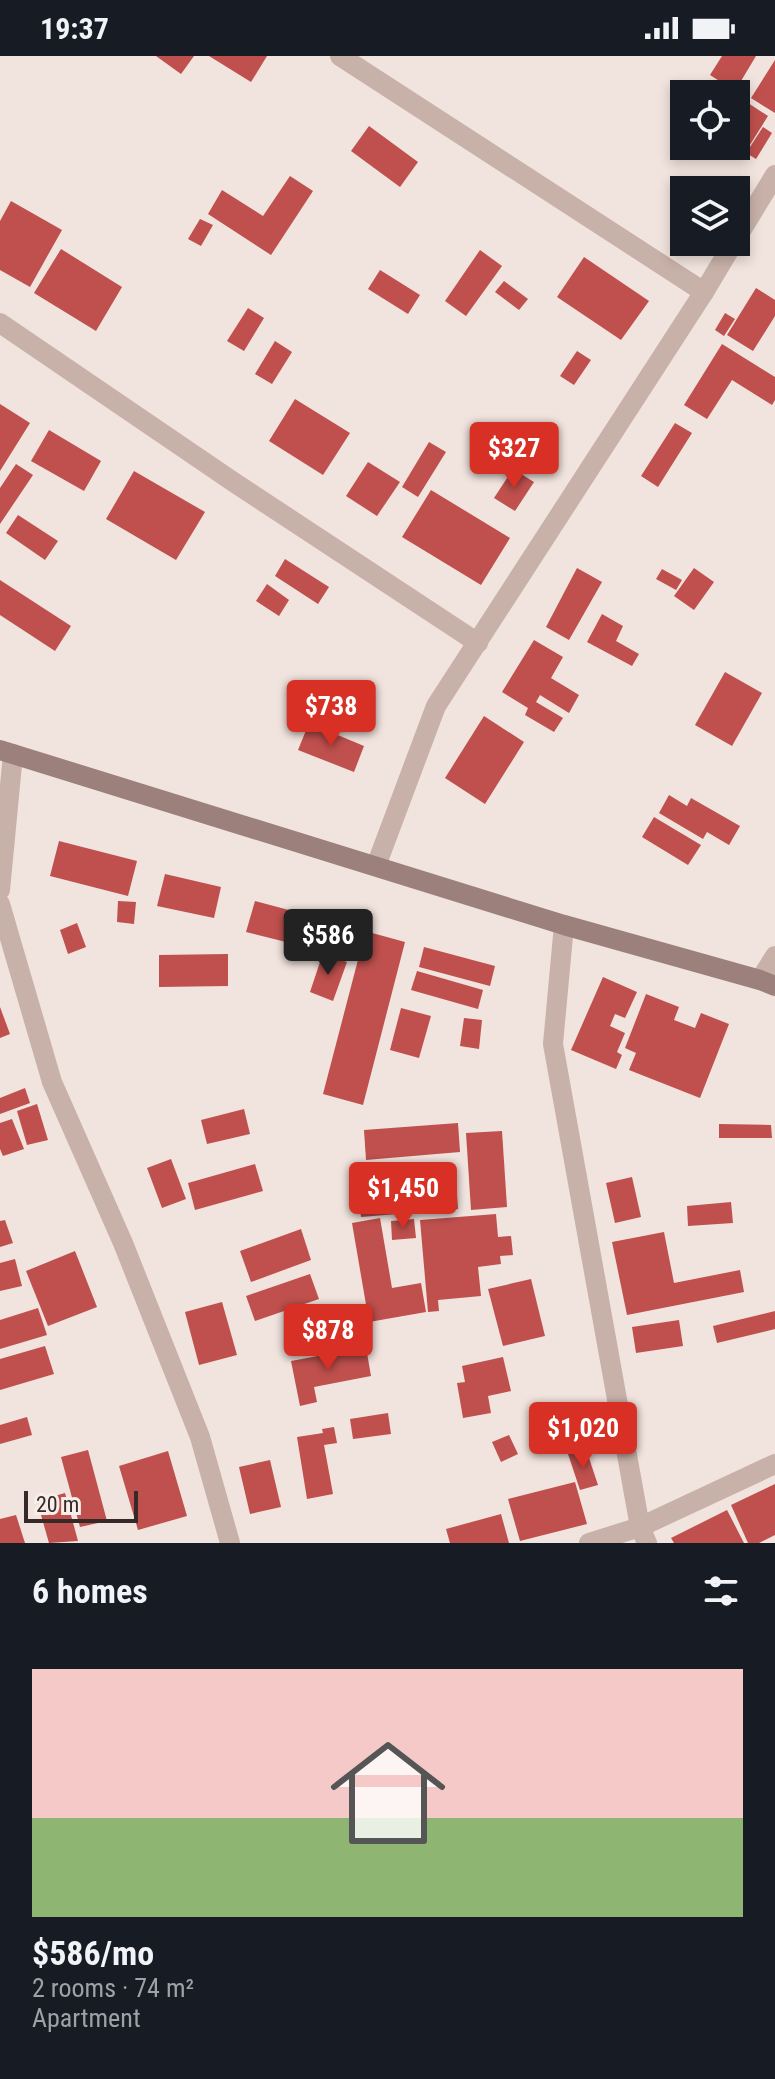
<!DOCTYPE html>
<meta charset="utf-8">
<style>
:root{--surface:#171b24;--page:#242831;--text:#f1f3f6;--muted:#9ea1a6;--line:#363941;--accent:#d93025}
body{margin:0;font-family:"Roboto Condensed",sans-serif;background:var(--page);color:var(--text);height:100vh;display:flex;flex-direction:column;font-size:30px;white-space:nowrap}
*{box-sizing:border-box;margin:0}
p{font-size:26px;color:var(--muted)}
.icon{flex:none;width:44px;height:44px;fill:none;stroke:currentColor;stroke-width:2;stroke-linecap:round;stroke-linejoin:round}
.map{position:relative;height:1487px;overflow:hidden}
.side{display:flex;flex-direction:column;background:var(--surface);flex:1}
.side>*{flex:none}
.fabs{position:absolute;left:670px;top:24px;display:grid;gap:16px}
.fabs a{display:grid;place-items:center;width:80px;height:80px;border-radius:0px;background:var(--surface);box-shadow:0 4px 12px #0003;font-size:40px}
.scale{position:absolute;left:24px;bottom:20px;width:114px;box-sizing:border-box;padding-left:8px;border:4px solid #362a29;border-top:0;font-size:22px;line-height:28px;white-space:nowrap;color:#362a29;-webkit-text-stroke:6px #f8eee9;paint-order:stroke}
.price{position:absolute;translate:-50% -68px;padding:0 18px;border-radius:8px;background:var(--accent);color:#fff;font-size:26px;line-height:52px;filter:drop-shadow(0 2px 4px #0008)}
.price::after{content:'';position:absolute;left:50%;top:48px;width:24px;height:18px;margin-left:-12px;background:inherit;clip-path:polygon(0 0,100% 0,50% 100%)}
.price.on{background:#222;color:#fff}
ul{padding:0;list-style:none}
li{display:grid;align-content:center;gap:16px;height:424px;padding:0 32px}
li+li{border-top:2px solid var(--line)}
li span{display:grid;place-items:center;height:248px;border-radius:0px;color:#555}
li>.icon{margin-inline-start:auto}
span .icon{width:144px;height:144px;fill:#fffc;stroke-width:1}
li b{font-size:34px}
h2{display:flex;justify-content:space-between;align-items:center;height:96px;padding:0 32px;font-size:34px}
.status{display:flex;justify-content:space-between;align-items:center;height:56px;padding:0 40px;background:var(--surface);direction:ltr}
.status svg{height:22px;fill:currentColor}
.map>svg:first-child{display:block}
.building{fill:#bf504d}
.lines{fill:none;stroke-linecap:round;stroke-linejoin:round}
.street{stroke:#c8b1a9;stroke-width:20}
.secondary{stroke:#9b807b;stroke-width:20}
</style>
<div class="status"><b>19:37</b><svg viewBox="0 0 49 12"><path d="M0 12V9h3v3zM5 12V6h3v6zM10 12V3h3v9zM15 12V0h3v12zM26 1h20v11H26zM47 4h2v5h-2z"/></svg></div>
<div class="map">
<svg width="775" height="1487" viewBox="0 0 775 1487">
<rect width="100%" height="100%" fill="#f1e3dd"/>
<!-- building -->
<g class="building">
<polygon points="156,0 194,0 181,18"/>
<polygon points="209,0 267,0 251,26"/>
<polygon points="722,0 756,0 735,35 710,19"/>
<polygon points="775,4 775,57 751,42"/>
<polygon points="711,24 734,38 702,38"/>
<polygon points="736,39 768,60 743,100 728,90 736,90"/>
<polygon points="369,70 418,106 400,131 351,95"/>
<polygon points="763,71 772,77 756,103 746,97"/>
<polygon points="290,120 313,135 271,199 208,158 222,134 263,160"/>
<polygon points="11,145 62,174 30,231 0,214 0,165"/>
<polygon points="200,163 213,169 201,190 188,183"/>
<polygon points="61,193 122,231 96,275 34,237"/>
<polygon points="480,194 502,210 466,260 445,245"/>
<polygon points="584,201 649,245 621,284 557,241"/>
<polygon points="380,214 420,239 408,258 368,233"/>
<polygon points="504,225 528,243 519,254 495,236"/>
<polygon points="756,232 775,244 775,260 753,295 727,279"/>
<polygon points="248,252 264,262 244,295 227,285"/>
<polygon points="725,257 735,263 724,280 715,274"/>
<polygon points="275,285 292,296 272,328 255,318"/>
<polygon points="722,288 775,321 775,344 772,349 732,324 707,363 684,349"/>
<polygon points="577,295 591,304 574,329 560,320"/>
<polygon points="295,343 350,377 323,419 269,385"/>
<polygon points="0,348 30,367 0,415"/>
<polygon points="675,367 692,377 658,431 641,420"/>
<polygon points="49,374 101,405 84,435 31,405"/>
<polygon points="429,386 446,396 418,441 402,431"/>
<polygon points="368,406 400,426 377,460 346,440"/>
<polygon points="16,408 33,419 0,468 0,432"/>
<polygon points="513,413 534,426 515,455 494,442"/>
<polygon points="134,415 205,456 176,504 106,463"/>
<polygon points="431,434 510,482 481,529 402,481"/>
<polygon points="18,459 58,485 45,504 6,477"/>
<polygon points="285,503 329,531 318,548 275,520"/>
<polygon points="577,512 602,526 569,584 546,571"/>
<polygon points="694,512 714,526 694,554 674,540"/>
<polygon points="662,513 682,524 676,534 656,523"/>
<polygon points="0,524 71,570 55,595 0,559"/>
<polygon points="267,528 289,544 279,560 256,545"/>
<polygon points="602,558 623,570 616,585 639,598 632,610 587,586"/>
<polygon points="534,584 563,601 551,622 579,639 569,657 540,639 536,646 563,662 554,676 525,659 528,652 502,636"/>
<polygon points="725,616 762,637 732,690 695,669"/>
<polygon points="484,660 524,686 485,748 445,722"/>
<polygon points="309,667 364,690 354,716 298,694"/>
<polygon points="669,739 687,750 691,742 740,770 729,789 707,776 703,783 659,757"/>
<polygon points="654,761 701,789 688,809 642,781"/>
<polygon points="59,785 137,805 128,840 50,820"/>
<polygon points="165,818 221,831 214,862 157,850"/>
<polygon points="118,845 136,846 134,868 117,866"/>
<polygon points="255,845 330,865 322,895 246,876"/>
<polygon points="77,867 86,891 68,898 60,874"/>
<polygon points="343,869 405,886 363,1049 323,1038 359,900 336,894"/>
<polygon points="424,891 495,910 490,930 419,911"/>
<polygon points="323,897 347,906 333,945 310,936"/>
<polygon points="228,898 228,930 159,931 159,899"/>
<polygon points="417,915 483,934 478,953 411,934"/>
<polygon points="603,921 637,936 625,962 615,958 610,970 625,977 617,996 622,999 616,1013 571,994"/>
<polygon points="646,938 679,951 674,964 695,972 701,957 729,968 700,1042 629,1014 636,997 625,992"/>
<polygon points="0,951 10,978 0,982"/>
<polygon points="401,952 431,960 419,1002 390,994"/>
<polygon points="464,962 482,964 479,993 460,990"/>
<polygon points="25,1032 30,1047 0,1058 0,1042"/>
<polygon points="37,1048 48,1084 27,1089 17,1055"/>
<polygon points="244,1053 250,1078 207,1088 201,1064"/>
<polygon points="12,1063 24,1093 3,1100 0,1093 0,1067"/>
<polygon points="458,1067 460,1096 366,1104 364,1074"/>
<polygon points="719,1068 771,1069 772,1082 719,1082"/>
<polygon points="502,1075 507,1151 471,1154 466,1077"/>
<polygon points="171,1103 186,1143 162,1152 147,1112"/>
<polygon points="255,1108 263,1135 195,1154 188,1127"/>
<polygon points="632,1121 641,1161 615,1167 606,1127"/>
<polygon points="456,1126 458,1153 361,1161 358,1134"/>
<polygon points="731,1146 733,1167 688,1170 687,1150"/>
<polygon points="496,1158 498,1181 511,1180 513,1199 500,1200 501,1208 478,1211 481,1240 438,1244 439,1255 428,1256 420,1164"/>
<polygon points="380,1162 392,1232 421,1227 426,1256 369,1266 352,1167"/>
<polygon points="414,1163 416,1182 392,1184 391,1165"/>
<polygon points="5,1164 13,1187 0,1191 0,1165"/>
<polygon points="301,1173 311,1204 251,1226 240,1195"/>
<polygon points="664,1176 674,1227 740,1214 744,1236 627,1259 612,1186"/>
<polygon points="75,1195 97,1251 48,1270 26,1215"/>
<polygon points="15,1203 22,1230 0,1235 0,1207"/>
<polygon points="310,1218 319,1243 255,1265 246,1240"/>
<polygon points="531,1223 545,1280 503,1290 488,1233"/>
<polygon points="222,1246 237,1299 199,1309 185,1256"/>
<polygon points="38,1252 47,1279 0,1293 0,1264"/>
<polygon points="775,1255 775,1273 717,1287 713,1270"/>
<polygon points="679,1264 683,1290 636,1297 632,1271"/>
<polygon points="319,1268 324,1290 309,1293 304,1271"/>
<polygon points="45,1290 54,1318 0,1334 0,1303"/>
<polygon points="366,1291 371,1320 314,1331 317,1346 300,1350 291,1305"/>
<polygon points="503,1301 511,1335 488,1340 491,1357 463,1362 457,1327 465,1326 462,1310"/>
<polygon points="388,1357 391,1378 353,1383 350,1363"/>
<polygon points="27,1361 32,1379 0,1388 0,1369"/>
<polygon points="334,1371 337,1387 324,1389 333,1438 307,1443 297,1381 323,1377 322,1373"/>
<polygon points="509,1379 518,1398 501,1406 492,1386"/>
<polygon points="586,1393 598,1429 580,1434 568,1398"/>
<polygon points="88,1394 107,1465 80,1471 61,1401"/>
<polygon points="168,1395 187,1460 138,1474 119,1410"/>
<polygon points="270,1404 281,1451 250,1458 239,1411"/>
<polygon points="575,1426 587,1468 520,1485 508,1443"/>
<polygon points="775,1428 775,1479 759,1487 748,1487 731,1449"/>
<polygon points="65,1437 78,1485 49,1487 37,1445"/>
<polygon points="727,1454 744,1487 674,1487 671,1482"/>
<polygon points="501,1458 509,1487 450,1487 446,1473"/>
<polygon points="16,1459 25,1487 0,1487 0,1463"/>
</g>
<g class="lines">
<!-- street -->
<g class="street">
<polyline points="340,0 704,236"/>
<polyline points="736,183 775,119"/>
<polyline points="0,267 235,427 478,587"/>
<polyline points="376,810 436,650 704,236 734,186"/>
<polyline points="0,834 13,698"/>
<polyline points="0,848 52,1026 123,1187 200,1381 230,1487"/>
<polyline points="564,869 553,988 640,1471 647,1487"/>
<polyline points="760,924 775,900"/>
<polyline points="589,1487 640,1471 775,1408"/>
</g>
<!-- secondary -->
<polyline class="secondary" points="0,694 564,869 760,924 775,930"/>
</g>
</svg>
<div class="fabs">
<a><svg class="icon" aria-label="locate" viewBox="0 0 24 24"><circle cx="12" cy="12" r="6"/><path d="M12 2v4M12 18v4M2 12h4M18 12h4"/></svg></a>
<a><svg class="icon" aria-label="layers" viewBox="0 0 24 24"><path d="M12 4l9 5-9 5-9-5zM3 14l9 5 9-5"/></svg></a>
</div>
<div class="scale">20 m</div>
<b class="price" style="left:514px;top:434px">$327</b>
<b class="price" style="left:331px;top:692px">$738</b>
<b class="price on" style="left:328px;top:921px">$586</b>
<b class="price" style="left:403px;top:1174px">$1,450</b>
<b class="price" style="left:328px;top:1316px">$878</b>
<b class="price" style="left:583px;top:1414px">$1,020</b>
</div>
<section class="side">
<h2>6 homes<svg class="icon" aria-label="filters" viewBox="0 0 24 24"><path d="M4 7h16M4 17h16"/><circle cx="9" cy="7" r="2"/><circle cx="15" cy="17" r="2"/></svg></h2>
<ul>
<li><span style="background:linear-gradient(#f6c9c9 60%,#8fb573 0)"><svg class="icon" aria-label="home" viewBox="0 0 24 24"><path d="M3 11l9-7 9 7M6 9v11h12V9"/></svg></span><div><b>$586/mo</b><p>2 rooms · 74 m²</p><p>Apartment</p></div></li>
</ul>
</section>
